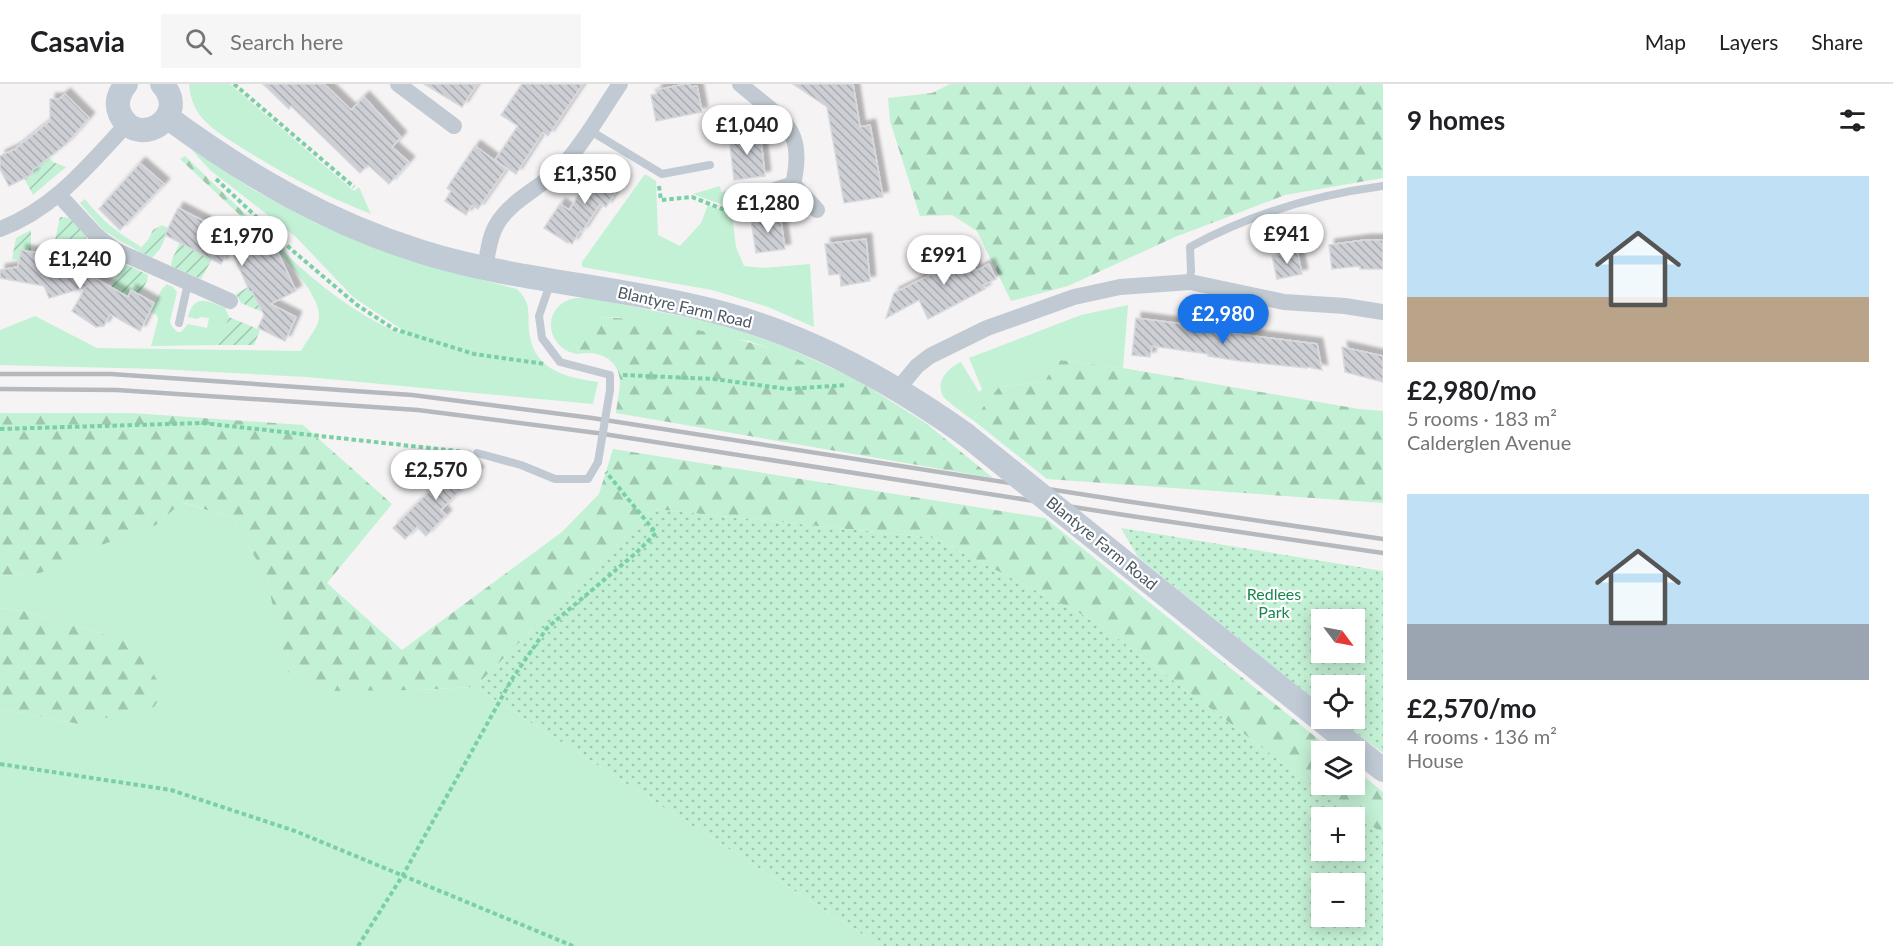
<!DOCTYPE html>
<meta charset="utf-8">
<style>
:root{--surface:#fff;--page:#f6f6f6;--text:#202124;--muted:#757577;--line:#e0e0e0;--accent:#1a73e8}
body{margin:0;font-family:Lato,sans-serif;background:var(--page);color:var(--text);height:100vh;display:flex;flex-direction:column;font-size:22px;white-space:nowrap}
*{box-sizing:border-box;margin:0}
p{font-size:20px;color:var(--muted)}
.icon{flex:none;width:33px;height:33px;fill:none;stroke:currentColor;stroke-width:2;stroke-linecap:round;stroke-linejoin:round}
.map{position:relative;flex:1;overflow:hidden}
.sheet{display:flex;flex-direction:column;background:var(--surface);width:510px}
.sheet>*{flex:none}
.needle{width:39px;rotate:122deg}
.tools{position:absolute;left:1311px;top:525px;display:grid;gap:12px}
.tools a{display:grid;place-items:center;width:54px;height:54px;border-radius:0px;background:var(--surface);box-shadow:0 3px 15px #0003;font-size:30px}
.price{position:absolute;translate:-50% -51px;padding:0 14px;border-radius:21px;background:#fff;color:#222;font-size:20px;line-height:39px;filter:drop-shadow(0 2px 3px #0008)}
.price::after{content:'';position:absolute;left:50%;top:36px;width:18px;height:14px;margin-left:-9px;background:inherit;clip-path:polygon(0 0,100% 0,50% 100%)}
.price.on{background:var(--accent);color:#fff}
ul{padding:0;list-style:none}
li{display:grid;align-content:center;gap:12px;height:318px;padding:0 24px}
li span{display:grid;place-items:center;height:186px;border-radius:0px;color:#555}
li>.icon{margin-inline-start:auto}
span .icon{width:108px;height:108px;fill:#fffc;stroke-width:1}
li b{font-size:26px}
h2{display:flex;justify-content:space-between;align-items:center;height:72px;padding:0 24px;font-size:26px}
header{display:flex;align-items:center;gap:36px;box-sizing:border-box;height:84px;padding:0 30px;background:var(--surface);border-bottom:2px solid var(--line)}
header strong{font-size:28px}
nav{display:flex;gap:33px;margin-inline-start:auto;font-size:21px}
.search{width:420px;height:54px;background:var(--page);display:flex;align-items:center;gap:15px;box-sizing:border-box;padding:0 21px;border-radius:0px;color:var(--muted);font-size:22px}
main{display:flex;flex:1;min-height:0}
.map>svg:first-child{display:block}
.grass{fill:#c3f1d5}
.forest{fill:url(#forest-firs)}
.park{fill:url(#park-dots);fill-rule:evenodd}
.garden{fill:url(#garden-furrows)}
.building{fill:url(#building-back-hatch);stroke:#d7d9de;stroke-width:1.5;filter:url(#shadow)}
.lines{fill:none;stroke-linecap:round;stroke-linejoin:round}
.path{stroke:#7ad0a6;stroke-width:4;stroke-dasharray:4.5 3;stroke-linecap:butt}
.service{stroke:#c1cad2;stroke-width:8}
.minor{stroke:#c1cad2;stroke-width:16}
.secondary{stroke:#c1cbd6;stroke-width:24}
.rail{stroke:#b5b8bd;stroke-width:4.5}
.service-bridge{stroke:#c1cad2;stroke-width:8}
.secondary-bridge{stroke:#c1cbd6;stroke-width:24}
.labels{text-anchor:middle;stroke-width:4.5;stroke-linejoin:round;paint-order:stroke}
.street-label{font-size:16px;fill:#4a5661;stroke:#fff}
.park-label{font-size:16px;fill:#17864f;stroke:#fff}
</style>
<header>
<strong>Casavia</strong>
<div class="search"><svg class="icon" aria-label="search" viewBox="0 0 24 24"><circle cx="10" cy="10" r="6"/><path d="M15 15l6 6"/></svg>Search here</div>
<nav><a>Map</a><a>Layers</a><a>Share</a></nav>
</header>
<main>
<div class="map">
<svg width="1383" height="862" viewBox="0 0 1383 862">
<defs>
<pattern id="forest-firs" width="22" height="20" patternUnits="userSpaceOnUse" patternTransform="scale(1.5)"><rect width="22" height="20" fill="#c3f1d5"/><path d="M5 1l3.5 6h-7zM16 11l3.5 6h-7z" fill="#a0c6b0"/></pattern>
<pattern id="park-dots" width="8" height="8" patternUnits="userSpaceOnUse" patternTransform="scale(1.5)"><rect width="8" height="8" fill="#c3f1d5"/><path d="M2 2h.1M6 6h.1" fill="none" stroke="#a0c6b0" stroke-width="1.8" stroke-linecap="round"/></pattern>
<pattern id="garden-furrows" width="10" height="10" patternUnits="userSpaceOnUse" patternTransform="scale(1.5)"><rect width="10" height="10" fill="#c3f1d5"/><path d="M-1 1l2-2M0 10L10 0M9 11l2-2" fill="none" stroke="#a0c6b0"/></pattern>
<pattern id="building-back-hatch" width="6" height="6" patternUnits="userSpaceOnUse" patternTransform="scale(1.5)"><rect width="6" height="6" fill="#cdcfd5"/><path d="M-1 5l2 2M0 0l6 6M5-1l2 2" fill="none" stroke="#a8abb0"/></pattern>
<filter id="shadow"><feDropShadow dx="5.5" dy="-5.5" stdDeviation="1.5" flood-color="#0004"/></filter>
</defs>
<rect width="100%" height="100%" fill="#f5f3f3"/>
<!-- grass -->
<g class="grass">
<path d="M 189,0 L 230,0 L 354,107 L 359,103 L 371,130 C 327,113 287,92 247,67 C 231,57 215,48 202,34 C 194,24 190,13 189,0 Z"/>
<path d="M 190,64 L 252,105 L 315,139 L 407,176 L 517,205 C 534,222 526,232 530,253 C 536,287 569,294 598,298 L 593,320 L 307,293 L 158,285 L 0,281 L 0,246 L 35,232 L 97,264 L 301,267 C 306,258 314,248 318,239 C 327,213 277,168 260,150 L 263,147 C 302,188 347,226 398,249 L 401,245 L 353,213 L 296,153 L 210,86 Z"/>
<polygon points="645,90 656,97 658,151 680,162 701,139 708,121 732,130 736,163 744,182 764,184 810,180 814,243 768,223 712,206 582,183 582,178"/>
<path d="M 720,102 L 721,108 L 745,103 L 752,122 C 729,124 713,118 693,110 Z"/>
<path d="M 85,115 C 103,138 116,147 141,163 L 138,167 L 103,146 L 80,119 Z"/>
<path d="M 167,200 L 173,203 L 177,208 L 170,237 L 171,241 L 177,248 L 181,248 L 188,240 L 207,244 L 209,234 L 200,233 L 197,235 L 188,233 C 194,209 208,217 225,224 L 229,233 L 218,261 L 151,262 L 158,236 L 157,231 L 150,228 L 151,225 L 162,205 Z"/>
<path d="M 585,213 L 720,240 L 783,262 L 856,295 L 842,300 L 825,301 L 795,274 L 749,257 L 615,233 L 598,233 L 577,263 L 578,270 C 550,266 540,231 566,217 C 571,214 578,214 585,213 Z"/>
<path d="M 1128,221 L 1123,284 L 1059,276 L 1044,298 L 999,303 L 973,336 C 967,332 945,316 943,312 C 935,297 949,283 961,278 L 979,308 L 982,305 L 969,274 L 1081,231 Z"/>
<polygon points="181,418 232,434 266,492 289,588 415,606 475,603 881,862 0,862 0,625 79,640 134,559 23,527 0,524 0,492 40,489 104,459 156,441"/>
</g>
<!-- forest -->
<g class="forest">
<polygon points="950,0 1383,0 1383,94 1285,111 1175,153 1068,202 1011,217 977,147 952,131 920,132 890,37 888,14 932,9"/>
<polygon points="185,72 263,147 260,150 180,75"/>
<path d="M 598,233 C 644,233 787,258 819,289 C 822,292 823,297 825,301 L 842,300 L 856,295 L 927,340 L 993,394 L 616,329 C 617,319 620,306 620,296 C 618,274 597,266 578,270 C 576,252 581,239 598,233 Z"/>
<polygon points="1059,276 1123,284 1359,325 1383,327 1383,419 1047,395 973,336 999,303 1044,298"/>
<polygon points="0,329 132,329 303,341 392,420 327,499 402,566 562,448 599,410 613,365 1045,434 1333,667 1322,668 1322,700 1354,700 1355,685 1383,708 1383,750 1281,678 1096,538 934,454 653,425 475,603 415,606 325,607 288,588 266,492 232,434 182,418 156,441 104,460 40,489 0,492"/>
<polygon points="0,524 23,527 134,559 164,607 154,623 79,640 0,625"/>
</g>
<!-- park -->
<g class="park">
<path d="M 653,425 L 934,454 L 1096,538 L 1281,678 L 1383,750 L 1383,862 L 881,862 L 475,603 ZM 1322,734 L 1354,734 L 1354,766 L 1322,766 ZM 1322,800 L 1354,800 L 1354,832 L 1322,832 Z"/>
<path d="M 1121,444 L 1383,487 L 1383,669 L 1338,635 L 1354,634 L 1354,602 L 1322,602 L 1321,621 L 1138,473 ZM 1322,536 L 1354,536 L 1354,568 L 1322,568 Z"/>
</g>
<!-- garden -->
<g class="garden">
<polygon points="25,73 49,73 53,78 66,83 33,111 24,94 33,90"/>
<polygon points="60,133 71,134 87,152 71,178 65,175 50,180"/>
<polygon points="162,141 168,144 165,150 166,152 160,165 152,174 138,167 148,156 153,146"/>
<polygon points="31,146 31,167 22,166 19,176 12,175 16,154"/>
<polygon points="180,158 202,162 198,168 212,175 201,195 171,182 172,176"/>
<polygon points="123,179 148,191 147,197 139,211 131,207 119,225 114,223 121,209 111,203"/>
<polygon points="248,203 250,208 252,207 265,229 241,219 236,210"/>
<polygon points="229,233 260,246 254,261 218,261"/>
</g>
<!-- building -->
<g class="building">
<polygon points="263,0 324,0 351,26 364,13 401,53 392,63 409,78 389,100 368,81 360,89 291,22 289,25"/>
<polygon points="424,0 477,0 462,23"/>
<polygon points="522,0 583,0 548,52 543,48 516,90 495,76 518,42 501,31"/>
<polygon points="685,0 690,0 691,3 697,2 702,28 656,37 651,11 657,10 656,6"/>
<polygon points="793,0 853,0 860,43 870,41 883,113 844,119 827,23"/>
<polygon points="65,10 89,34 66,60 32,87 33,90 9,102 0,85 0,72 15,65 50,37 50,15 59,15"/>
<polygon points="760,48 765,92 734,96 729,52"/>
<polygon points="475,62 506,85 478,125 472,121 466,131 445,117 451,107 447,104"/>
<polygon points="140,79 164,100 120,146 99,125"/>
<polygon points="600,79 624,95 606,123 600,120 582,148 580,147 572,160 569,158 568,159 544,144 560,120 569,126"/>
<polygon points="178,124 257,164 265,156 279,171 296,207 270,220 296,233 285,257 258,244 264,231 252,207 250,208 230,164 221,180 165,151"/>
<polygon points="780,131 785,165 756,169 751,136"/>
<polygon points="866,155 870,197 841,202 840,190 829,191 825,160"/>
<polygon points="1365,156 1383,156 1383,185 1360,185 1360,182 1332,185 1329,161"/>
<polygon points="962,161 976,187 989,180 996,195 983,201 985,205 928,235 919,216 886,234 894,209 948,182 943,171"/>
<polygon points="21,166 64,174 87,188 86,189 128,213 131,206 154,219 140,247 110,230 104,242 96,243 72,227 86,203 49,214 44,202 0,194 0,186 18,183"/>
<polygon points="1297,167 1302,190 1277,195 1272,172"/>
<polygon points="1136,234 1206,243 1206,245 1237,250 1317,260 1322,286 1308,283 1307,284 1240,277 1208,272 1208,270 1152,262 1150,273 1132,271"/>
<polygon points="1342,263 1383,272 1383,298 1345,288"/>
<polygon points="463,373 478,388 441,426 446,431 426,452 417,443 405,455 393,444"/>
</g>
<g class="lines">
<!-- path -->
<g class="path">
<polyline points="234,0 354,103"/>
<polyline points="216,95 293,167 357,221 394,245 474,270 545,280"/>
<polyline points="659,102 661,116 692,113 725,126 745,126"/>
<polyline points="623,291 714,295 787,305 846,301"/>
<polyline points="0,345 202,339 466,368"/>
<polyline points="0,680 171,706 295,747 573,862"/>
<polyline points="358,862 403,791 512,595 547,544 636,469 656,449 606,388"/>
</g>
<!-- service -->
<g class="service">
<polyline points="589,46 662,90 710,81"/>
<polyline points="551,197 539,232 542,254 560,278 610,291 610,306"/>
<path d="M 1190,198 L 1191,187 L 1190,163 C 1250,130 1315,111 1383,102"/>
<polyline points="179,239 188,199"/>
<polyline points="477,369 521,381 555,395 588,395 598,378"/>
</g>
<!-- minor -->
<g class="minor">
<polyline points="398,0 454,42"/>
<path d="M 740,0 C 779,34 807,42 793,100"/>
<polyline points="59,111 96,151 115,166 230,217"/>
<polyline points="756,112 793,100 817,126"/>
<path d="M 0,145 C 54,125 89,81 127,40"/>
<path d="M 485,184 C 488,169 489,153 497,140 C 512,114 546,102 565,79 C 586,56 602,26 620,0"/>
<polyline points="898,305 917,282 930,272 987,244 1074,213 1120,203 1190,198 1284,218 1345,222 1383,228"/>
</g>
<!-- secondary -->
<g class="secondary">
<path d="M 126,0 C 119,9 115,19 120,30 C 137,67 192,33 162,0"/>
<path d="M 167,33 C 246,91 328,139 422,168 C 512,196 606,201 697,223 C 796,245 883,292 965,350"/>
<polyline points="1143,493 1383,686"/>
</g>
<!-- rail -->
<g class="rail">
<polyline points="0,290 111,290 412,311 592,334 1125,417 1383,455"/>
<polyline points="0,305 117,306 418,326 597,349 1131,432 1383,469"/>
</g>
<!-- service-bridge -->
<polyline class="service-bridge" points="598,378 610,306"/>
<!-- secondary-bridge -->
<polyline class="secondary-bridge" points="965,350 1143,493"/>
</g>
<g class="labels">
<!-- street labels -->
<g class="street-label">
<text transform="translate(685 223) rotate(13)" y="6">Blantyre Farm Road</text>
<text transform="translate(1102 459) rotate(39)" y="6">Blantyre Farm Road</text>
</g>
<!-- park labels -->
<g class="park-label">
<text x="1274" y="516">Redlees<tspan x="1274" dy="18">Park</tspan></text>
</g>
</g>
</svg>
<div class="tools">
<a><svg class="needle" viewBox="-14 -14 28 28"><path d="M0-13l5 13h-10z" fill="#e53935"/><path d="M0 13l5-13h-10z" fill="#757577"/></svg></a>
<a><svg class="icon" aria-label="locate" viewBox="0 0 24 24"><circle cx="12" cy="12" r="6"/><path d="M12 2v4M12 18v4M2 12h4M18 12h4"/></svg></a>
<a><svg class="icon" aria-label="layers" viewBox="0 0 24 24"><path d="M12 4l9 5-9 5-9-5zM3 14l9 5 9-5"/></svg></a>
<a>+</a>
<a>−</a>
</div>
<b class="price" style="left:747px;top:72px">£1,040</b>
<b class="price" style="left:585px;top:121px">£1,350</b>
<b class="price" style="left:768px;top:150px">£1,280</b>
<b class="price" style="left:1287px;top:181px">£941</b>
<b class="price" style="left:242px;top:183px">£1,970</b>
<b class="price" style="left:944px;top:202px">£991</b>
<b class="price" style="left:80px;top:206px">£1,240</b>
<b class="price on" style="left:1223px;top:261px">£2,980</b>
<b class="price" style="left:436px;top:417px">£2,570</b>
</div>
<section class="sheet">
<h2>9 homes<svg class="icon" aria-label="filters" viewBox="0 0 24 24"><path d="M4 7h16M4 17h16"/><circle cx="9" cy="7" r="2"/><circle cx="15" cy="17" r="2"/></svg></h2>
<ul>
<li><span style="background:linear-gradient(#bfe0f5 65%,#b9a48a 0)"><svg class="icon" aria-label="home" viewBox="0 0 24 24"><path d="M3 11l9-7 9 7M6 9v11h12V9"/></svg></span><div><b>£2,980/mo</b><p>5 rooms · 183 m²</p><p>Calderglen Avenue</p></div></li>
<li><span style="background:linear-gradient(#bfe0f5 70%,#9aa5b1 0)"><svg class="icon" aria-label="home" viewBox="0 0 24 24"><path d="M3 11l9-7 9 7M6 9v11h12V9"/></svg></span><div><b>£2,570/mo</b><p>4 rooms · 136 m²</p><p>House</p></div></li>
</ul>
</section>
</main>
